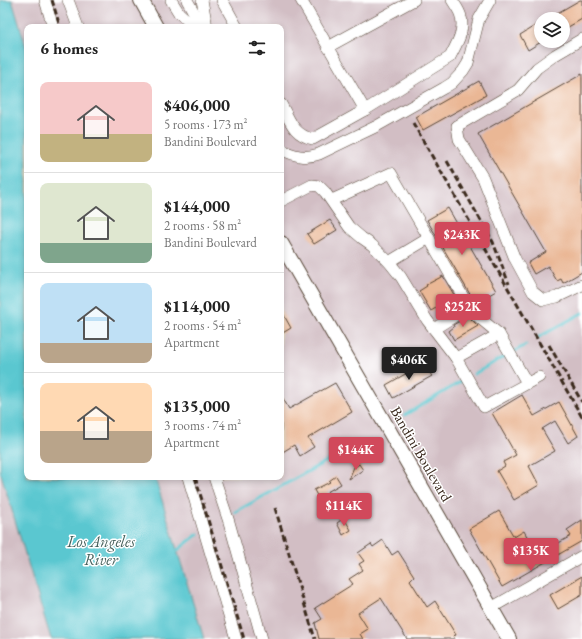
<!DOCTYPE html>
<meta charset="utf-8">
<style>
:root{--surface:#fff;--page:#f2f2f2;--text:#222;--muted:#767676;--line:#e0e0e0;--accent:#d1495b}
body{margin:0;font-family:"EB Garamond",serif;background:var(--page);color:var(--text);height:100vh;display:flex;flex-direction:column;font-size:15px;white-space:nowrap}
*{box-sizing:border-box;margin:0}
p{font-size:13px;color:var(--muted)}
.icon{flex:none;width:22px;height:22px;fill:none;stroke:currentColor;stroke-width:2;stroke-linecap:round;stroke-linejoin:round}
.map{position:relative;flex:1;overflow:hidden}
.details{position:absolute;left:24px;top:24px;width:260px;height:456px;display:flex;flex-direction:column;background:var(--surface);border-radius:8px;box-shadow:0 2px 6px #0003}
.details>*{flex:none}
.controls{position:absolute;left:534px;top:12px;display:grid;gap:8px}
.controls a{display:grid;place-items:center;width:36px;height:36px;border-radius:50%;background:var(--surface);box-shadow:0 2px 6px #0003;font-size:20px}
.price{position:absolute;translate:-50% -34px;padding:0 9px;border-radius:4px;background:var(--accent);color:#fff;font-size:13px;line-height:26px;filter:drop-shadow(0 1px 2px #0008)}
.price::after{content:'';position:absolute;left:50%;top:24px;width:12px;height:9px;margin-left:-6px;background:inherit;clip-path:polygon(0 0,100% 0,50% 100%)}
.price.current{background:#222;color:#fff}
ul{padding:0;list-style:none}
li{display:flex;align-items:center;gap:12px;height:100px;padding:0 16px}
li+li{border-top:1px solid var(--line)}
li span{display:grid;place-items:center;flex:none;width:112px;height:80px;border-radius:8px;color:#555}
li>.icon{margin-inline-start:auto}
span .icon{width:48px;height:48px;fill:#fffc;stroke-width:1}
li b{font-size:17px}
h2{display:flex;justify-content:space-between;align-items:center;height:48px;padding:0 16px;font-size:17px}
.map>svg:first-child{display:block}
.industrial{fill:#d2bec4;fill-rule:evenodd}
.water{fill:#5ac7d0;stroke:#4a7877}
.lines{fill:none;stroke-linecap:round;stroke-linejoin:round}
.stream{stroke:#5ac7d0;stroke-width:3}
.building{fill:#eab795}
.minor-casing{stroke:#564536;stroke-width:12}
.major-casing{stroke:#564536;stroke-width:16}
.minor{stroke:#fff;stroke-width:11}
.major{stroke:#fff;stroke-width:14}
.rail{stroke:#3b2a1e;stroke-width:3;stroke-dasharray:6 3;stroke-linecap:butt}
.labels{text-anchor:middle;stroke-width:3;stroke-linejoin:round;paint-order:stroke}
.street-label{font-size:15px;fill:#3b2a1e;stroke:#fff}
.water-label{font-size:16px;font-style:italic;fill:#46615c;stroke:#fff}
</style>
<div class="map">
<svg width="582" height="639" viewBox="0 0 582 639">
<rect width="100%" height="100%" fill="#fff"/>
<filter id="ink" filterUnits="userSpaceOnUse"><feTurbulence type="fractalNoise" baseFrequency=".025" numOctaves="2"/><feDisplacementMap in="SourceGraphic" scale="8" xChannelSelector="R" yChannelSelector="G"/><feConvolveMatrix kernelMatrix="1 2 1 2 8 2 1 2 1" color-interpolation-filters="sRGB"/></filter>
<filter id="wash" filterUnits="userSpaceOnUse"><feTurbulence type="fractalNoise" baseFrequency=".012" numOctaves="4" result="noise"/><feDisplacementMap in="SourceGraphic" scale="16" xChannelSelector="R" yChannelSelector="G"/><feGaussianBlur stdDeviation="0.9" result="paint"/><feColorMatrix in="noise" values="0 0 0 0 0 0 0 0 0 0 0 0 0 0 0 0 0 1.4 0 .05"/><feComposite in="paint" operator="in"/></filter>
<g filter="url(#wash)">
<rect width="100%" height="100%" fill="#ede0c0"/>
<!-- industrial -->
<path class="industrial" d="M 0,0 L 582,0 L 582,639 L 0,639 ZM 541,19 L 563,19 L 563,41 L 541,41 ZM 27,27 L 281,27 L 281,477 L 27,477 Z"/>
<!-- water -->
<polygon class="water" points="0,0 12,0 27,50 27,477 155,477 204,639 51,639 0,471"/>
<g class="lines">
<!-- stream -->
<g class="stream">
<polyline points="539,337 582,313"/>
<polyline points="513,352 526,345"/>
<polyline points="474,374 507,355"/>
<polyline points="405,415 462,381"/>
<polyline points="235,512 361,442"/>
<polyline points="174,553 198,534"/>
</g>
</g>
<g id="blocks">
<!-- building -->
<g class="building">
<polygon points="580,0 582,0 582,19 563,30 563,19 547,19"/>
<polygon points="541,22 541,42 528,50 520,35"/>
<polygon points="582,74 582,272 563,283 561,279 557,281 548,266 534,274 528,263 546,252 478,134"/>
<polygon points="479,81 486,95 423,130 416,117"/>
<polygon points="448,208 496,291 475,303 427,220"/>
<polygon points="330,220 337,230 314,244 307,234"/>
<polygon points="443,276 460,305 443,315 439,306 431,311 419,291 427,286 426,285"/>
<polygon points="281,310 291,328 281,334"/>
<polygon points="468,316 478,326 454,340 449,331 454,327 453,325"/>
<polygon points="423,364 432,376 393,398 386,385"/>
<polygon points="335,383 352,412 308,438 314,447 300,456 294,445 281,453 281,395 289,409"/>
<polygon points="522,395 534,416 559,402 578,436 568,443 555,421 542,429 555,451 529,466 539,485 514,500 497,471 505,466 503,462 516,455 492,413"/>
<polygon points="359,464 363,470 349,479 354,467"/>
<polygon points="336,476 341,484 327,492 331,500 322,505 314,490 330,482 329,481"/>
<polygon points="499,511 514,537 524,531 537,555 571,536 567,530 582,520 582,541 502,587 469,529"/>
<polygon points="344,518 351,530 343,535 337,523"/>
<polygon points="383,540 392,555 398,551 414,576 410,580 427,607 435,601 456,635 453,636 455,639 407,639 381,598 358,613 368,629 360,634 363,639 319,639 315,623 322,619 315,608 353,584 349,579 363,570 359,564 364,561 358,553 371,544 373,547"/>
<polygon points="582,576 582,595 558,609 550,595"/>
</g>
</g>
</g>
<g filter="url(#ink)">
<use href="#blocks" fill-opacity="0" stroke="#564536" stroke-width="1"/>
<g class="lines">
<!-- minor casing -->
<g class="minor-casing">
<g id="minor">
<polyline points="45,0 53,27"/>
<polyline points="68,0 78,27"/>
<polyline points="171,0 179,13 195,27"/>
<polyline points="187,0 202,27"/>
<polyline points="202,0 207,27"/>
<polyline points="222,0 237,27"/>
<polyline points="301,0 365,110"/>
<polyline points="582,39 555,55 537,68 518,90 457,126 459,139 483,178 515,259 533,292 543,300 557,297 582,285"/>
<polyline points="328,47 414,0"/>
<path d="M 281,104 C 290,120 293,135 313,139 L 365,110 L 450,57 C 456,45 465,31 461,17 C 460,11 455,5 452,0"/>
<path d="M 281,149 C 294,156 305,159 319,154 L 375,127 L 444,88 L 452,83 L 463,71 L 468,63 L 479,19 L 490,0"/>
<polyline points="332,200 391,173 469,307 476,315 499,334 527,383"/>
<polyline points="281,201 312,185 319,186 325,192 349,227 362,238 372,245 389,262 401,277 427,320 456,358 484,407 539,377"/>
<polyline points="389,262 429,238"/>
<polyline points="434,329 469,307"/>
<polyline points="456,358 499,334"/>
<polyline points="188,477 236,639"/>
<polyline points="214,477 229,522 262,639"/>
<polyline points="491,608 582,556"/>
</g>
</g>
<!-- major casing -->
<g class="major-casing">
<g id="major">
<polyline points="141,0 156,27"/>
<polyline points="281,243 509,639"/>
</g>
</g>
<!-- minor -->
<use href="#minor" class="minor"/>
<!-- major -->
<use href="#major" class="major"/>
<!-- rail -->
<g class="rail">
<polyline points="52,0 60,27"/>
<polyline points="413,123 582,417"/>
<polyline points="447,161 493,242 509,284"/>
<polyline points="549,345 582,402"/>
<polyline points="195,477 244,639"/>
<polyline points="275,508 315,639"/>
</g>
</g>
</g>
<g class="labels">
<!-- street labels -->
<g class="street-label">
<text transform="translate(421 454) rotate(60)" y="5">Bandini Boulevard</text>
</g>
<!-- water labels -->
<g class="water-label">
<text x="101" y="547">Los Angeles<tspan x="101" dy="18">River</tspan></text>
</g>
</g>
</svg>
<div class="controls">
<a><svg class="icon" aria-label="layers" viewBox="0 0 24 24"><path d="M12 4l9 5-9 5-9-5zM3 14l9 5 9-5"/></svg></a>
</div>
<b class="price" style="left:462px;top:256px">$243K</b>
<b class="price" style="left:463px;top:328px">$252K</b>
<b class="price current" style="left:409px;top:381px">$406K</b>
<b class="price" style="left:356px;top:471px">$144K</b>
<b class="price" style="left:344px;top:527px">$114K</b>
<b class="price" style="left:531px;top:572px">$135K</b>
<section class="details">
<h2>6 homes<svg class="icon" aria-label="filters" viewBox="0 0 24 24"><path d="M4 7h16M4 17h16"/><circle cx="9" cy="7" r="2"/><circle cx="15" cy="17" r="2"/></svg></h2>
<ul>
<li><span style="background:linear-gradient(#f6c9c9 65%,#c2b280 0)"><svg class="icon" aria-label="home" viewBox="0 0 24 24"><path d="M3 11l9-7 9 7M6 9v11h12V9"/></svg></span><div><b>$406,000</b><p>5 rooms · 173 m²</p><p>Bandini Boulevard</p></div></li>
<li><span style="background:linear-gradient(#dfe7d0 75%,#7fa58c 0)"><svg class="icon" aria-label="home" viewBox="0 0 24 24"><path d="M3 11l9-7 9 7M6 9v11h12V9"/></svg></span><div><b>$144,000</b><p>2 rooms · 58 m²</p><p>Bandini Boulevard</p></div></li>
<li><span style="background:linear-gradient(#bfe0f5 75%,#b9a48a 0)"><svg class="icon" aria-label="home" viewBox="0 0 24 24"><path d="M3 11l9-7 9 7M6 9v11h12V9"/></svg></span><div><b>$114,000</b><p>2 rooms · 54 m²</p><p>Apartment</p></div></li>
<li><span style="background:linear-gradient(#ffd9b3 60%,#b9a48a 0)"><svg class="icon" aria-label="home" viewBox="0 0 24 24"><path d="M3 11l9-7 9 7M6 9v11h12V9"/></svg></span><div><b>$135,000</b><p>3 rooms · 74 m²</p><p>Apartment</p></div></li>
</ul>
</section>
</div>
